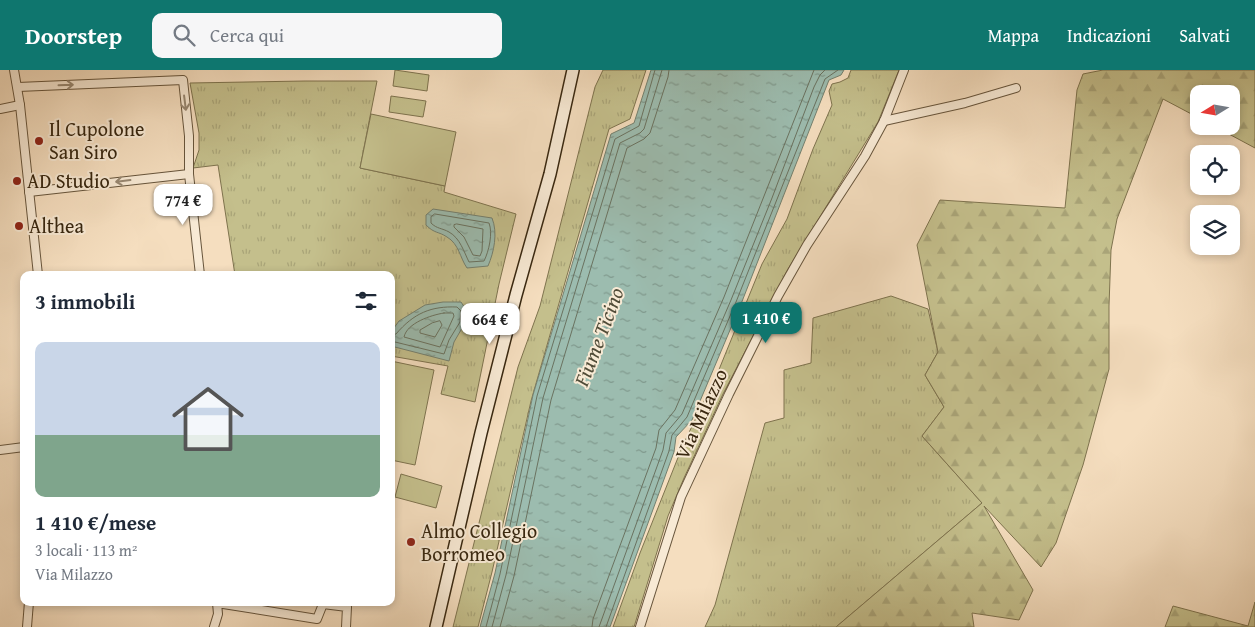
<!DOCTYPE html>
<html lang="it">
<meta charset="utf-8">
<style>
:root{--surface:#fff;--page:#f6f6f7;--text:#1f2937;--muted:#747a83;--line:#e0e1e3;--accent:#0f766e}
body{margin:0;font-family:"Gentium Book Plus",serif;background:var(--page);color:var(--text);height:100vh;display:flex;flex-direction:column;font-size:19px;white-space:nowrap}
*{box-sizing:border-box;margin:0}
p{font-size:16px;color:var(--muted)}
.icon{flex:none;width:28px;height:28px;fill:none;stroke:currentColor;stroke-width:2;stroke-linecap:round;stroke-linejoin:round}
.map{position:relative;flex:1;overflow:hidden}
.drawer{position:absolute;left:20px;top:201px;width:375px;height:335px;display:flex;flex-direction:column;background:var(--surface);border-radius:10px;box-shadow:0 2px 8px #0003}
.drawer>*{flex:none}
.needle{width:32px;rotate:259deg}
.fabs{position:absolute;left:1190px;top:15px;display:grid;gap:10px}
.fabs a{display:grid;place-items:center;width:50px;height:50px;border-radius:10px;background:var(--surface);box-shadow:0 2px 8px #0003;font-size:25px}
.price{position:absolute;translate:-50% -42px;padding:0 11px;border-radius:10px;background:#fff;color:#222;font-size:16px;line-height:32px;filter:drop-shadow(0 1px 2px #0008)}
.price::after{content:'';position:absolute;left:50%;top:30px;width:15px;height:11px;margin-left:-8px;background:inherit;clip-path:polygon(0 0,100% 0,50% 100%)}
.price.active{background:var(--accent);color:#fff}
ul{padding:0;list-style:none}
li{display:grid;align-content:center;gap:10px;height:265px;padding:0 15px}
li+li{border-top:1px solid var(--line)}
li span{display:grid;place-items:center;height:155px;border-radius:10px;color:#555}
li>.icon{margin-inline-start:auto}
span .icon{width:90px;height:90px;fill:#fffc;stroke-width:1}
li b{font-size:21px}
h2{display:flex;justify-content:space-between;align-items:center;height:60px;padding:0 15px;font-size:21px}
header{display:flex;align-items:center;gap:30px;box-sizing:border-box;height:70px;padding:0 25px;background:var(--accent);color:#fff}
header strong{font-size:24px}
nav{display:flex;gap:28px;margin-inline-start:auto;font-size:18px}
.search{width:350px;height:45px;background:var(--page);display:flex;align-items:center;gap:12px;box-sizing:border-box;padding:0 18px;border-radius:10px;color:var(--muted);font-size:19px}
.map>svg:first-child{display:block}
.grass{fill:url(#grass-tufts);stroke:#7e734e}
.forest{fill:url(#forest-firs);stroke:#7e734e}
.pitch{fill:#c4bf8c;stroke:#7e734e}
.water{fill:url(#water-ripples);stroke:#74806f}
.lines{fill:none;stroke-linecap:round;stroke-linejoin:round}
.shore{stroke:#6a7260;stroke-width:1}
.minor-casing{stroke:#67553c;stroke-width:10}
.secondary-casing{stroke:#382710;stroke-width:14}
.minor{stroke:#f8ead5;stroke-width:8}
.secondary{stroke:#f8ead5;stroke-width:11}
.oneway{stroke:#988872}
.poi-dot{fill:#8f2418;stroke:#f8ead5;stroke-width:2}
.labels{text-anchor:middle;stroke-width:4;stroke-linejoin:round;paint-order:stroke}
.poi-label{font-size:20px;fill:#382710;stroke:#f8ead5;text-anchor:start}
.street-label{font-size:20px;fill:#382710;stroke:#f8ead5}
.water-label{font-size:21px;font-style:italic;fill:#514c38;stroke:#f8ead5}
</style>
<header>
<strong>Doorstep</strong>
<div class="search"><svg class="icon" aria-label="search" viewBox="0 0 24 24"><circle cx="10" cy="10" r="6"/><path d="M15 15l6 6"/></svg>Cerca qui</div>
<nav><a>Mappa</a><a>Indicazioni</a><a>Salvati</a></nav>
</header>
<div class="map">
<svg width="1255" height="557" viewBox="0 0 1255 557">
<defs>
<pattern id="grass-tufts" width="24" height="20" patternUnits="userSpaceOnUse" patternTransform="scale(1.25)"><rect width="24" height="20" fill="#c4bf8c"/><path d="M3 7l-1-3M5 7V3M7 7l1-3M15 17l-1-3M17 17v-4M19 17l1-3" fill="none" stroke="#a9a478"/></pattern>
<pattern id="forest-firs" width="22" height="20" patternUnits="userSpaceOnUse" patternTransform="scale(1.25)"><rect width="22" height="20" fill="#c4bf8c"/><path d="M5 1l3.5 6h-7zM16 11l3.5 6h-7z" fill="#a9a478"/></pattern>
<pattern id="water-ripples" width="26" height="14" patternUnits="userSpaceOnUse" patternTransform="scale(1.25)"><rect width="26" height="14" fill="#9cbcaf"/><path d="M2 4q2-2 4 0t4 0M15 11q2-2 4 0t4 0" fill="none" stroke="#80998d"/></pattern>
</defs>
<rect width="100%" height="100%" fill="#f5debf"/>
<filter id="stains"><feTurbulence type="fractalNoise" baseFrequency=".004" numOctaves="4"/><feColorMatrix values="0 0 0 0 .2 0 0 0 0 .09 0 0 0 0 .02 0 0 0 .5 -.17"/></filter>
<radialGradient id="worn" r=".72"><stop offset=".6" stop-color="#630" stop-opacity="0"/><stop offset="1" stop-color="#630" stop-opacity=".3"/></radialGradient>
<!-- grass -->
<g class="grass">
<polygon points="603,0 646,0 630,49 609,59 531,331 492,502 478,557 453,557 518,297 540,236 595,17"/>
<polygon points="851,0 899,0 878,52 788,199 723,324 684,408 668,446 634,557 613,557 640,483 683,375 718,302 762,194 787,149 813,79 832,35 829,21 832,14 840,12 848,8"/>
<polygon points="305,11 377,11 360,98 445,116 444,122 516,144 499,214 475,332 441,324 448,296 391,286 391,205 235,205 218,95 193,98 199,80 199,63 190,13"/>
<polygon points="891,226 928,239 938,282 925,305 944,337 922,366 982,433 836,557 705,557 715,535 765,353 784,348 784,300 811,293 813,248"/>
</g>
<!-- forest -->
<g class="forest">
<polygon points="1103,0 1255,0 1255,78 1214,56 1231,56 1231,24 1199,24 1199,48 1163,29 1117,149 1111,180 1109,236 1109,299 1083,395 1056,473 1041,497 984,436 1033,520 1019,550 972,543 974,557 836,557 982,433 922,366 944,337 925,305 938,282 917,175 940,130 1065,138 1077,20 1083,4"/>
<polygon points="1255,532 1255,557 1165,557 1173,536 1248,556"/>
</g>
<!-- pitch -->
<g class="pitch">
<polygon points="395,0 429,5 427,21 393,16"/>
<polygon points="391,26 426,31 423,47 389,42"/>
<polygon points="371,44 456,62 445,116 360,98"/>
<polygon points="391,291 434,300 415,395 391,390"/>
<polygon points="401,404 442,416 436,438 395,427"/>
</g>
<!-- water -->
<g class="water">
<polygon points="651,0 844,0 841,5 829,10 741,234 692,350 676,367 674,382 610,557 480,557 495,503 533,325 611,64 634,53"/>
<path d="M 433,139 L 492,148 C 498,163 494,182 488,196 L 467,198 C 460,188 459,174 447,167 C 438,161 435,164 426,155 L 426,145 Z"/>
<polygon points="443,232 461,232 467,241 465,253 454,272 449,291 391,276 391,262 399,251 425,235"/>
</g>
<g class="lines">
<!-- shore -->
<g class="shore">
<path d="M 435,144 L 489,153 C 493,163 489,181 484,191 L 469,192 C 464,182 460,168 449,162 C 442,158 437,159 431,153 L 431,147 Z"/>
<polygon points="457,154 483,159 482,181 480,186 473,185 464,167 454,157 454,155"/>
<path d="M 444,243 L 453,243 L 454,246 L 440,277 L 404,267 C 407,253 431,245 444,243 Z"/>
<polygon points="440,251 442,255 435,267 420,263 420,260 432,253"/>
<path d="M 391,265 L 396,264 C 414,243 431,236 457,237 L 461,241 L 460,252 L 449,270 L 444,284 L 391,271"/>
<polyline points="486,557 500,504 537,326 615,69 639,56 655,0"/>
<polyline points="492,557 506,505 543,328 620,73 640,63 644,59 662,0"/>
<polyline points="500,557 514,506 551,330 627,78 644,69 650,63 668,7 669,0"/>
<polyline points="592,557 593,549 656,378 659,360 675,340 724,227 814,0"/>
<polyline points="599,557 663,380 666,363 682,344 731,230 772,128 814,17 820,5 825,0"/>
<polyline points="606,557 669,381 672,365 687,347 736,232 825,9 838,0"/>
</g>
<!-- minor casing -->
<g class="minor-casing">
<g id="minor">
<polyline points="14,0 20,35 38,205"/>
<polyline points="18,17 183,10 189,66 189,104 200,205"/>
<polyline points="0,39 20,35"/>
<polyline points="884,51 965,33 1016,18"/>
<polyline points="29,122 189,104"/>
<polyline points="0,380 24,377"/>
<polyline points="27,557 29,532"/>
<polyline points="214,557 218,544 217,533 317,549 323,534 347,537 346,557"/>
<polyline points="640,557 681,427 729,324 778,226 807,175 865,86 884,51 904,0"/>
</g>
</g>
<!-- secondary casing -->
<g class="secondary-casing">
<polyline id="secondary" points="436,557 481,363 516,225 550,104 573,0"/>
</g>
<!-- minor -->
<use href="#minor" class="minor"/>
<!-- secondary -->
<use href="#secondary" class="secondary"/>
</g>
<!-- one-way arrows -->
<defs><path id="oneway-shaft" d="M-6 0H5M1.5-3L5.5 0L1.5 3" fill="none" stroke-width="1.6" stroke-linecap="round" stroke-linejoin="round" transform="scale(1.25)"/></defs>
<g class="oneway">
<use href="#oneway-shaft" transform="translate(66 15) rotate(-2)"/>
<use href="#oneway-shaft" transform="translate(185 33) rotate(83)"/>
<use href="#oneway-shaft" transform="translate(123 111) rotate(173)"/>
</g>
<!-- markers -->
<g class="poi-dot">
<circle cx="39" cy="71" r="5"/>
<circle cx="17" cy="111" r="5"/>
<circle cx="19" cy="156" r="5"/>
<circle cx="411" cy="472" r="5"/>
</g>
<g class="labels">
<!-- poi labels -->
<g class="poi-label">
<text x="49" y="66">Il Cupolone<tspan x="49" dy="23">San Siro</tspan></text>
<text x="27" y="118">AD Studio</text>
<text x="29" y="163">Althea</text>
<text x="421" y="468">Almo Collegio<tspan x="421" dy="23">Borromeo</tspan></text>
</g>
<!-- street labels -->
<g class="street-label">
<text transform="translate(701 344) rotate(-65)" y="7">Via Milazzo</text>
</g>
<!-- water labels -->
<g class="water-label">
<text transform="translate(599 267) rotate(-69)" y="7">Fiume Ticino</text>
</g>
</g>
<rect width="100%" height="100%" filter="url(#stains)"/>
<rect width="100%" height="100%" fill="url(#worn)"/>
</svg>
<div class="fabs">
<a><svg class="needle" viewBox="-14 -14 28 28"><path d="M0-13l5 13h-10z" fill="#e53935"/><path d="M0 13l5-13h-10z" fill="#747a83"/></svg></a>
<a><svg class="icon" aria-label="locate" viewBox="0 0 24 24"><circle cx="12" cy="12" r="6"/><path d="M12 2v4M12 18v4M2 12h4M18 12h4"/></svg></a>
<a><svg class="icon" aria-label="layers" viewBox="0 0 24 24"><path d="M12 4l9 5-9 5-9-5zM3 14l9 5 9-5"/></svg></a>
</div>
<b class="price" style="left:183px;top:156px">774 €</b>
<b class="price active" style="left:766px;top:274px">1 410 €</b>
<b class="price" style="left:490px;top:275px">664 €</b>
<section class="drawer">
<h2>3 immobili<svg class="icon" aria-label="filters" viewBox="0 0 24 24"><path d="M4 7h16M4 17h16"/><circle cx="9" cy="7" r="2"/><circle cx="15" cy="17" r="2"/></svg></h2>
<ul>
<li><span style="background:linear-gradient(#c9d6e8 60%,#7fa58c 0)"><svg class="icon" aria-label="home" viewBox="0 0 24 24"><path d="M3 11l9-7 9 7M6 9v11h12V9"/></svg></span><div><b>1 410 €/mese</b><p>3 locali · 113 m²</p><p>Via Milazzo</p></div></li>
</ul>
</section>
</div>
